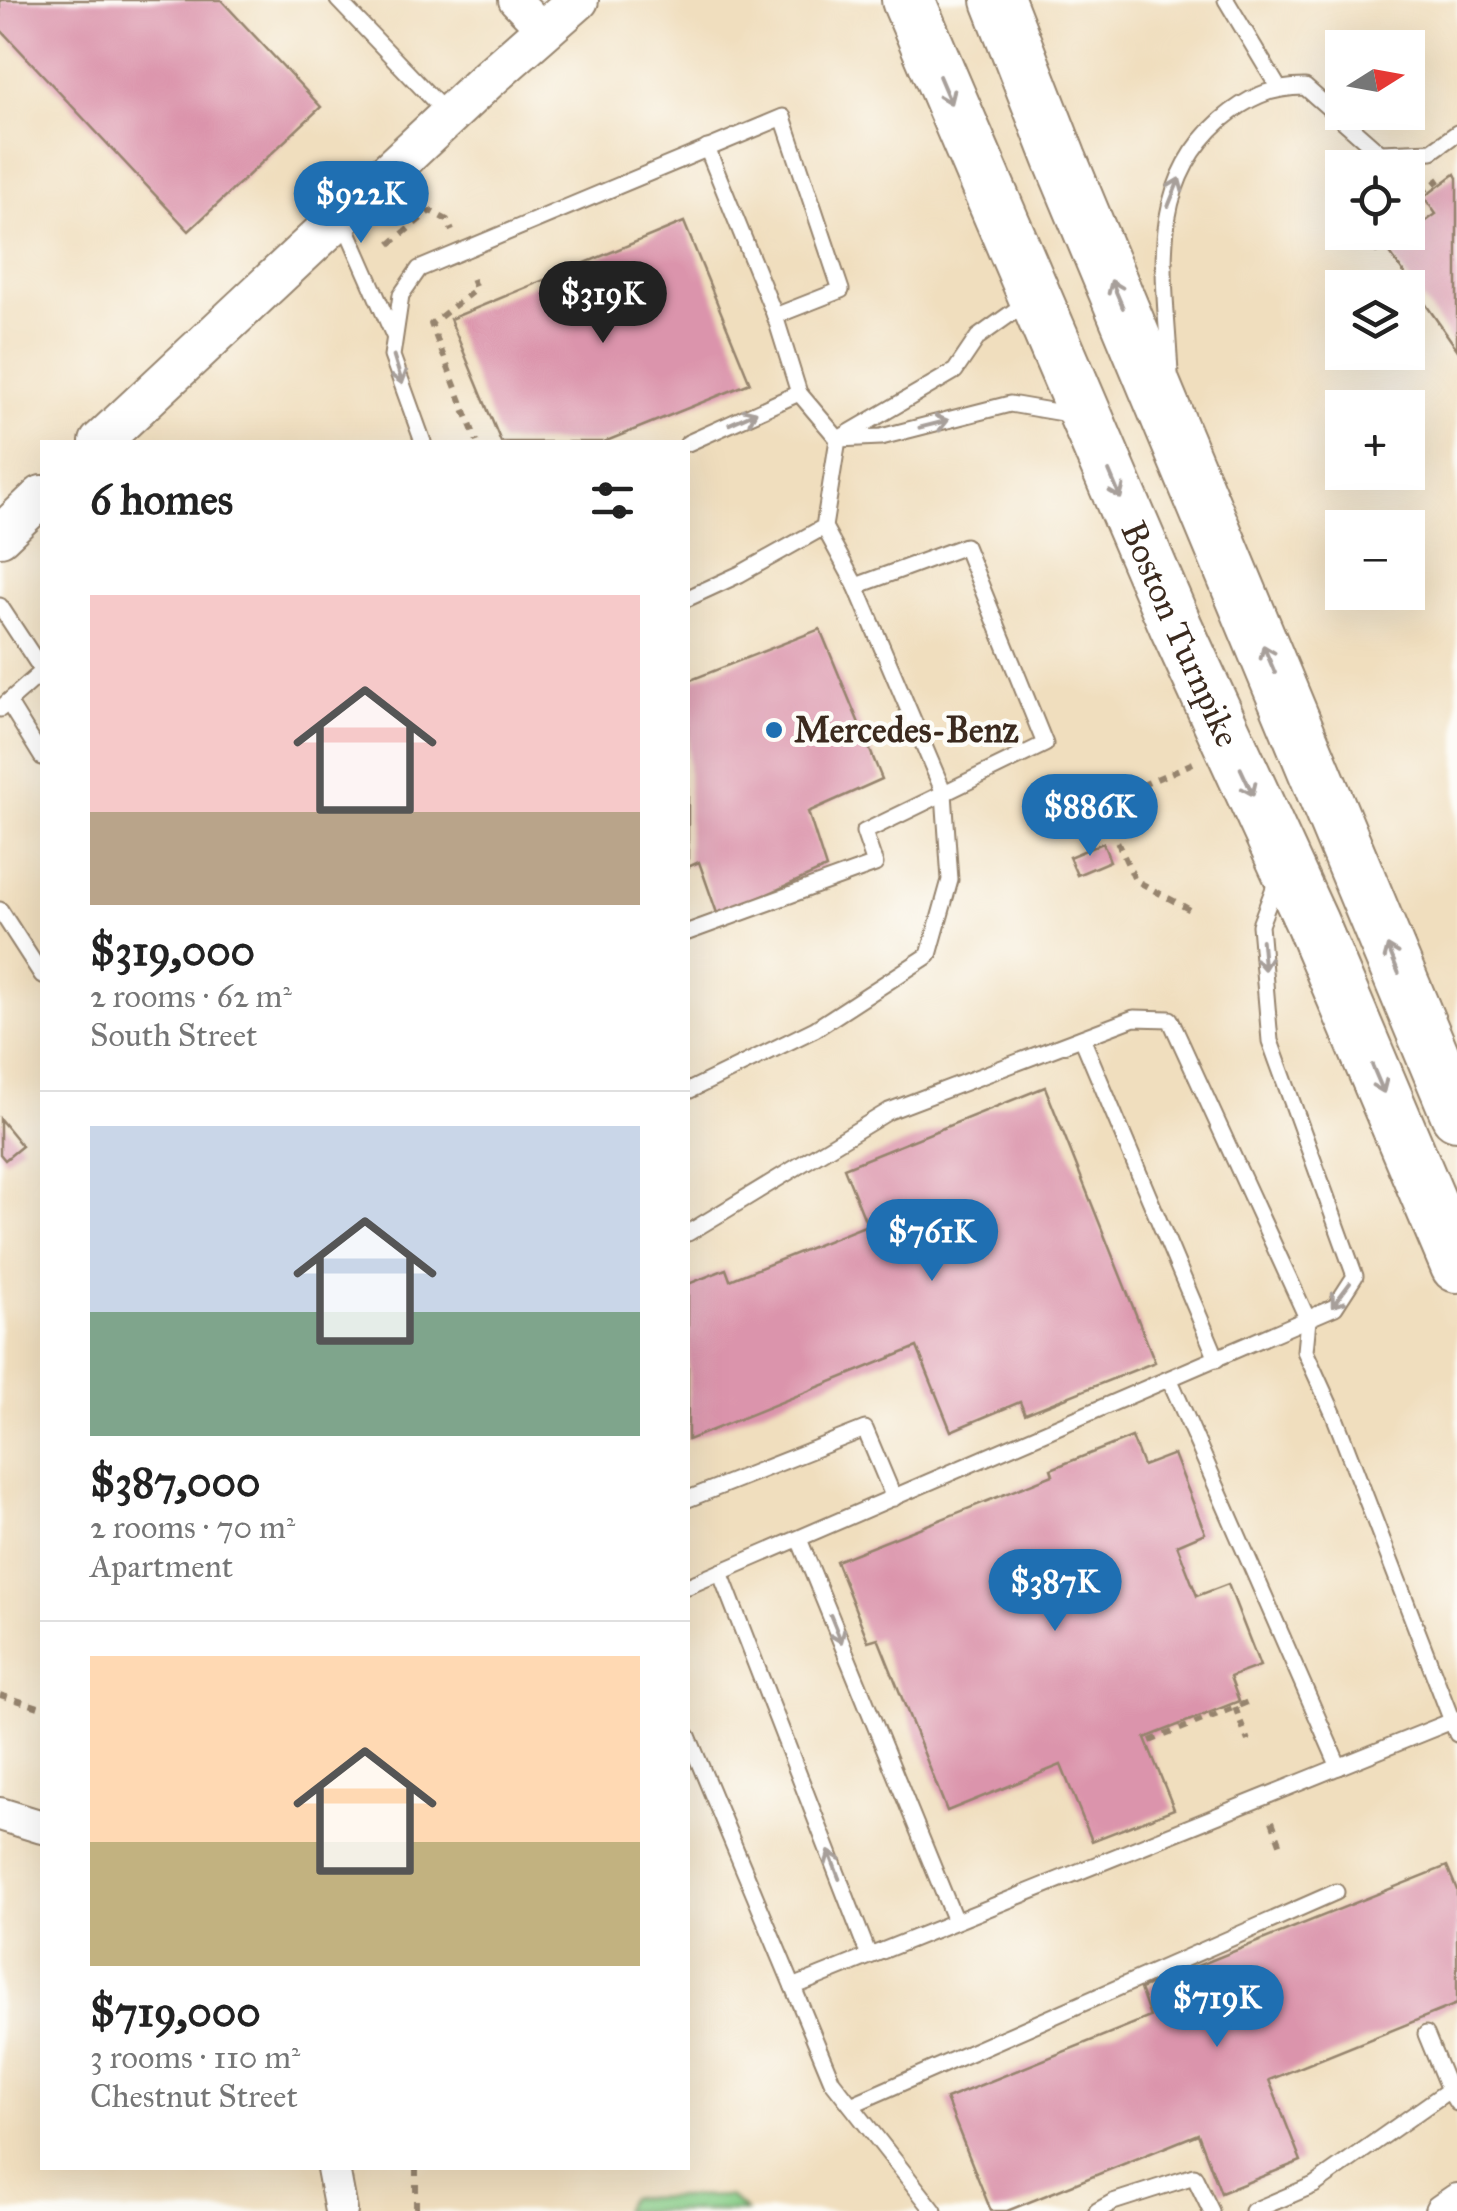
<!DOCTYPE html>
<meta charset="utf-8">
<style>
:root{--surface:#fff;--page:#f6f6f6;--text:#222;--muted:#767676;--line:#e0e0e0;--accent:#1f6fb2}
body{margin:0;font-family:"IM FELL Great Primer",serif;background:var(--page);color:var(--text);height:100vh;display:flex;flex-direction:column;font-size:38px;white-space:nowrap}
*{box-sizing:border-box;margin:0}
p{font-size:32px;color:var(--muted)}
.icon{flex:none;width:55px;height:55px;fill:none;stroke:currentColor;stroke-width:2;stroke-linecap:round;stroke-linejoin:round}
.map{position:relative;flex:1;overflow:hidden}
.drawer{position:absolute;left:40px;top:440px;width:650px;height:1730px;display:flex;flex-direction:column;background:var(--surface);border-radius:0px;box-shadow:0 10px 40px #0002}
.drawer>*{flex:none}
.needle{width:65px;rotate:79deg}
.fabs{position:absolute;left:1325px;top:30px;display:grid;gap:20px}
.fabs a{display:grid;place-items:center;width:100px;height:100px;border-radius:0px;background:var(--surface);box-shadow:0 10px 40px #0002;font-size:50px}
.price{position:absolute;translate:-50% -85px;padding:0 22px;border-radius:35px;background:var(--accent);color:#fff;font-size:32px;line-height:65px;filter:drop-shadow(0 2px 5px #0008)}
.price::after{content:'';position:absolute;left:50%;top:60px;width:30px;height:22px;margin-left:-15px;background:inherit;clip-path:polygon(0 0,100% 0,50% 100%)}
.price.on{background:#222;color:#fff}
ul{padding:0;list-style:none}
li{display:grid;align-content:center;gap:20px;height:530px;padding:0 50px}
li+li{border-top:2px solid var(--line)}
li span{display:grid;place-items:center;height:310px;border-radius:0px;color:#555}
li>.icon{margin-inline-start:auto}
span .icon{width:180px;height:180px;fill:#fffc;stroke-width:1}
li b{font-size:42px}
h2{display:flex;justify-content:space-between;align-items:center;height:120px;padding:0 50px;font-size:42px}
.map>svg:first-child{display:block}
.green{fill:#89ce89;stroke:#627c54;stroke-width:2.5}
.building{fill:#db94ac}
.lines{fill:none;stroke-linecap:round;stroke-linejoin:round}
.service-casing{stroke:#96846e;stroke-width:19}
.minor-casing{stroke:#96846e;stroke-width:36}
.tertiary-casing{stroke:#96846e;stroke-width:44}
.trunk-casing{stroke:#96846e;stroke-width:56}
.path{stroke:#96846e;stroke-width:6;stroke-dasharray:8 8;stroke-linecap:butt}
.service{stroke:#fff;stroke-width:15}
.minor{stroke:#fff;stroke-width:32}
.tertiary{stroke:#fff;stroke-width:40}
.trunk{stroke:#fff;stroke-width:52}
.oneway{stroke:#a79f9a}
.poi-dot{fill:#1f6fb2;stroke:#fdfcf7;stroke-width:4}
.labels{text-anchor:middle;stroke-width:9;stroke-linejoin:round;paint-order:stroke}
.street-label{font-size:35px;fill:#3b2a1e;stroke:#fdfcf7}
.poi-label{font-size:35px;font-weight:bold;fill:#3b2a1e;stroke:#fdfcf7;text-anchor:start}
</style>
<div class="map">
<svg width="1457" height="2211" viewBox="0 0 1457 2211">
<rect width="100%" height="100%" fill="#fdfcf7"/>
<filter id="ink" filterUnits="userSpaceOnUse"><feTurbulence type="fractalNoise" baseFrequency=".01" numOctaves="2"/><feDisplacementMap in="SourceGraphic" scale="20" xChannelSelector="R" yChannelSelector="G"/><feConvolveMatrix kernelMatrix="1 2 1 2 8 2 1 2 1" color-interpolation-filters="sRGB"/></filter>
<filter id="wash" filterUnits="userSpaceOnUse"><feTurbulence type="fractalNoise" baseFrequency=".0048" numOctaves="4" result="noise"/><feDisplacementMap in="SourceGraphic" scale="40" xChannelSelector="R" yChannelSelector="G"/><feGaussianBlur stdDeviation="2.25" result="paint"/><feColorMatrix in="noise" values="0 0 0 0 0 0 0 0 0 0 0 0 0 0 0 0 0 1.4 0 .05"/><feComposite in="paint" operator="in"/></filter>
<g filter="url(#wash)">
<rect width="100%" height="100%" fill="#f0debe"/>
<!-- green -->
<polygon class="green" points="729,2196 746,2211 622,2211 629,2198"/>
<g id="blocks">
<!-- building -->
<g class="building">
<polygon points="0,0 221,0 321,107 189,231 0,29"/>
<polygon points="1455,174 1457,178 1457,349 1387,249 1436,214 1424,197"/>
<polygon points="684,222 750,383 604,442 501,442 450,319"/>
<polygon points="820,629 882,779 808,812 826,868 718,916 699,862 688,867 688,681"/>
<polygon points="1103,843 1110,861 1077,875 1069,857"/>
<polygon points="1045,1087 1155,1362 1025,1414 1020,1402 951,1431 917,1347 688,1440 688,1284 726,1269 730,1280 867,1225 844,1168"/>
<polygon points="0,1119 22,1146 5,1160 0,1154"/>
<polygon points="1132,1437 1143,1466 1174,1454 1205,1533 1177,1545 1197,1596 1228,1584 1260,1666 1230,1677 1239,1701 1145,1738 1174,1809 1092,1841 1061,1765 947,1811 878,1638 868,1641 836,1561 1053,1475 1051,1469"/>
<polygon points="1447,1866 1457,1890 1457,2004 1269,2080 1301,2161 1221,2193 1198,2134 1007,2211 991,2211 946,2099 1150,2017 1140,1989"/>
</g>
</g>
</g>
<g filter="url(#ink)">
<use href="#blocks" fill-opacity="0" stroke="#96846e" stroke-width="2.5"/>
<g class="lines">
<!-- service casing -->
<g class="service-casing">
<g id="service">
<polyline points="338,0 446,113"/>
<polyline points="1226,0 1278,87"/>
<polyline points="707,148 775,316"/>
<polyline points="343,220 394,336"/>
<path d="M 1170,374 C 1166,282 1144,188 1221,120 C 1247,98 1270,87 1305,87 L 1380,153 L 1432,151 L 1457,133"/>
<polyline points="842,437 955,371 978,337 1027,302"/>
<polyline points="838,439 881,437 1010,404 1074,415"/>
<polyline points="423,442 392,356 401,295 419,269 783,117 841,290 775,316 799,393 838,439 824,527 740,574 688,598"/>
<polyline points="688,443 799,393"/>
<polyline points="0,606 42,670"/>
<polyline points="8,702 42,757"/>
<polyline points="0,709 42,672"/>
<polyline points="0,910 42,975"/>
<polyline points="688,932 875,864 864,832 1045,744 965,546 856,586 824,527"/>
<polyline points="1082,1038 1217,1359"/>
<polyline points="688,1091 815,1029 929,955 950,880 944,793 856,586"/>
<polyline points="688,1233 889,1111 1134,1018 1170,1019 1308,1320 1305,1351 1334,1415 1452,1721 1457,1719"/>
<polyline points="1170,1380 1339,1767"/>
<polyline points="688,1499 865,1429 894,1498"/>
<polyline points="799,1539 955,1921"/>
<polyline points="720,1572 869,1956"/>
<polyline points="688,1586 1335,1307 1355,1276 1270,1041 1260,925 1277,880"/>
<polyline points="688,1736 793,1987"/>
<polyline points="1426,2034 1449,2090 1454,2086"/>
<polyline points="851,2105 1336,1892"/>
<polyline points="934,2211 832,2081 793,1987 1452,1721 1457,1734"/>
<polyline points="1097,2211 1113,2202 1194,2176 1211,2211"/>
<polyline points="1253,2211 1314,2185 1449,2090 1457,2103"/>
</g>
</g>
<!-- minor casing -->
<g class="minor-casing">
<g id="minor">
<polyline points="515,0 544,30"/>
<polyline points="0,1814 42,1827"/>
<polyline points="333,2168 341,2211"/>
<polyline points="1441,2211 1457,2200"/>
</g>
</g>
<!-- tertiary casing -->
<g class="tertiary-casing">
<g id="tertiary">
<polyline points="100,442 488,79 578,0"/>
<polyline points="0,536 42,496"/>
</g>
</g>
<!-- trunk casing -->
<g class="trunk-casing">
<g id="trunk">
<path id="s1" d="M 908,0 L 1176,627 L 1312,923 L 1457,1266"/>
<polyline points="998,0 1060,159 1457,1114"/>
</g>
</g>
<!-- path -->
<g class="path">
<polyline points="1408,202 1440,179"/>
<polyline points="1373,232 1370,236 1379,254"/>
<polyline points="390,244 430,211 447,220 452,231"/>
<polyline points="472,279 476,289 431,324 477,442"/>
<polyline points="1193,763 1136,788 1116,801 1112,830 1135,880 1196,913"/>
<polyline points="0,1695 42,1708"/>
<polyline points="1235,1707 1248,1741"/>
<polyline points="1150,1741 1253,1700"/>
<polyline points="1272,1821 1281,1846"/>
<polyline points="416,2168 416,2211"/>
</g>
<!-- service -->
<use href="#service" class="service"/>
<!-- minor -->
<use href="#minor" class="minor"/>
<!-- tertiary -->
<use href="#tertiary" class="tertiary"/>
<!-- trunk -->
<use href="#trunk" class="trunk"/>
</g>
<!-- one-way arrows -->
<defs><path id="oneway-shaft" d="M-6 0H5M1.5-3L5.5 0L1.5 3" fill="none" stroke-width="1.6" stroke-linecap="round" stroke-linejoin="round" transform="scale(2.5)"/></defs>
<g class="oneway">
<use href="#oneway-shaft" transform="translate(945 90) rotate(67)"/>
<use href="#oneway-shaft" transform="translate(1174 192) rotate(-68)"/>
<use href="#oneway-shaft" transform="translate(1117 294) rotate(-113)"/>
<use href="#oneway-shaft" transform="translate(398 370) rotate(73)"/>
<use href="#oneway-shaft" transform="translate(743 418) rotate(-24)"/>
<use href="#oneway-shaft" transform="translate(934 424) rotate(-14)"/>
<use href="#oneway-shaft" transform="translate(1115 485) rotate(67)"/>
<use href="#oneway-shaft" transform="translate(1269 659) rotate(-113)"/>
<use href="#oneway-shaft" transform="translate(1247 782) rotate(65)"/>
<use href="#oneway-shaft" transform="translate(1263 955) rotate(85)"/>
<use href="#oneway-shaft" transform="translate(1393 959) rotate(-112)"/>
<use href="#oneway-shaft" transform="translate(1378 1079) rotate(67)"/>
<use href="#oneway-shaft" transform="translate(1341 1295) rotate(127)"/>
<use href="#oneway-shaft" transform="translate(836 1629) rotate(68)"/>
<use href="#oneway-shaft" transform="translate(834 1865) rotate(-111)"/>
</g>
</g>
<!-- markers -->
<circle class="poi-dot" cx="774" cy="730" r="10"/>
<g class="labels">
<!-- street labels -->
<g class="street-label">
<text dy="12" stroke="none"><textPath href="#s1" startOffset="690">Boston Turnpike</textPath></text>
</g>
<!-- poi labels -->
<g class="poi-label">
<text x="794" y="742">Mercedes-Benz</text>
</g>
</g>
</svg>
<div class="fabs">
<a><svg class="needle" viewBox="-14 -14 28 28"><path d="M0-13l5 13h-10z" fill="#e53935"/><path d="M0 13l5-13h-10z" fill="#767676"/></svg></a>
<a><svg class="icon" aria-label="locate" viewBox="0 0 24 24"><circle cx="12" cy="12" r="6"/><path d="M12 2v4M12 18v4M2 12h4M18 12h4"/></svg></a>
<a><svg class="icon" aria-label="layers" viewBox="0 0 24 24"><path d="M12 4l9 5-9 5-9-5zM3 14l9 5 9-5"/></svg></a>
<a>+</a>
<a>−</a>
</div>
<b class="price" style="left:361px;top:246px">$922K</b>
<b class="price on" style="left:603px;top:346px">$319K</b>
<b class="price" style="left:1090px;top:859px">$886K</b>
<b class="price" style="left:932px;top:1284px">$761K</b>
<b class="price" style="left:1055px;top:1634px">$387K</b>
<b class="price" style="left:1217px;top:2050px">$719K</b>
<section class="drawer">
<h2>6 homes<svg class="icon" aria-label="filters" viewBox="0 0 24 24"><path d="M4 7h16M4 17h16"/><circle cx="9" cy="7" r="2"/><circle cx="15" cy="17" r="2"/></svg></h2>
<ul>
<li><span style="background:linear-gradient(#f6c9c9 70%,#b9a48a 0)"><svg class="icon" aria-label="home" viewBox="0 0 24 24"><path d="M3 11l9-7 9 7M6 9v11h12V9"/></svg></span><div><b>$319,000</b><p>2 rooms · 62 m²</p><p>South Street</p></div></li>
<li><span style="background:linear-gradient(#c9d6e8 60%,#7fa58c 0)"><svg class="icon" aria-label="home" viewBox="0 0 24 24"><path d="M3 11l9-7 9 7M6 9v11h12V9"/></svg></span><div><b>$387,000</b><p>2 rooms · 70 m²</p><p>Apartment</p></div></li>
<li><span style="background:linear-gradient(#ffd9b3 60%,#c2b280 0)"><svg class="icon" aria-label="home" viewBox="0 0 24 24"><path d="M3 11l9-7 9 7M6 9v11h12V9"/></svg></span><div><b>$719,000</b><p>3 rooms · 110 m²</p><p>Chestnut Street</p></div></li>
</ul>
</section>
</div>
